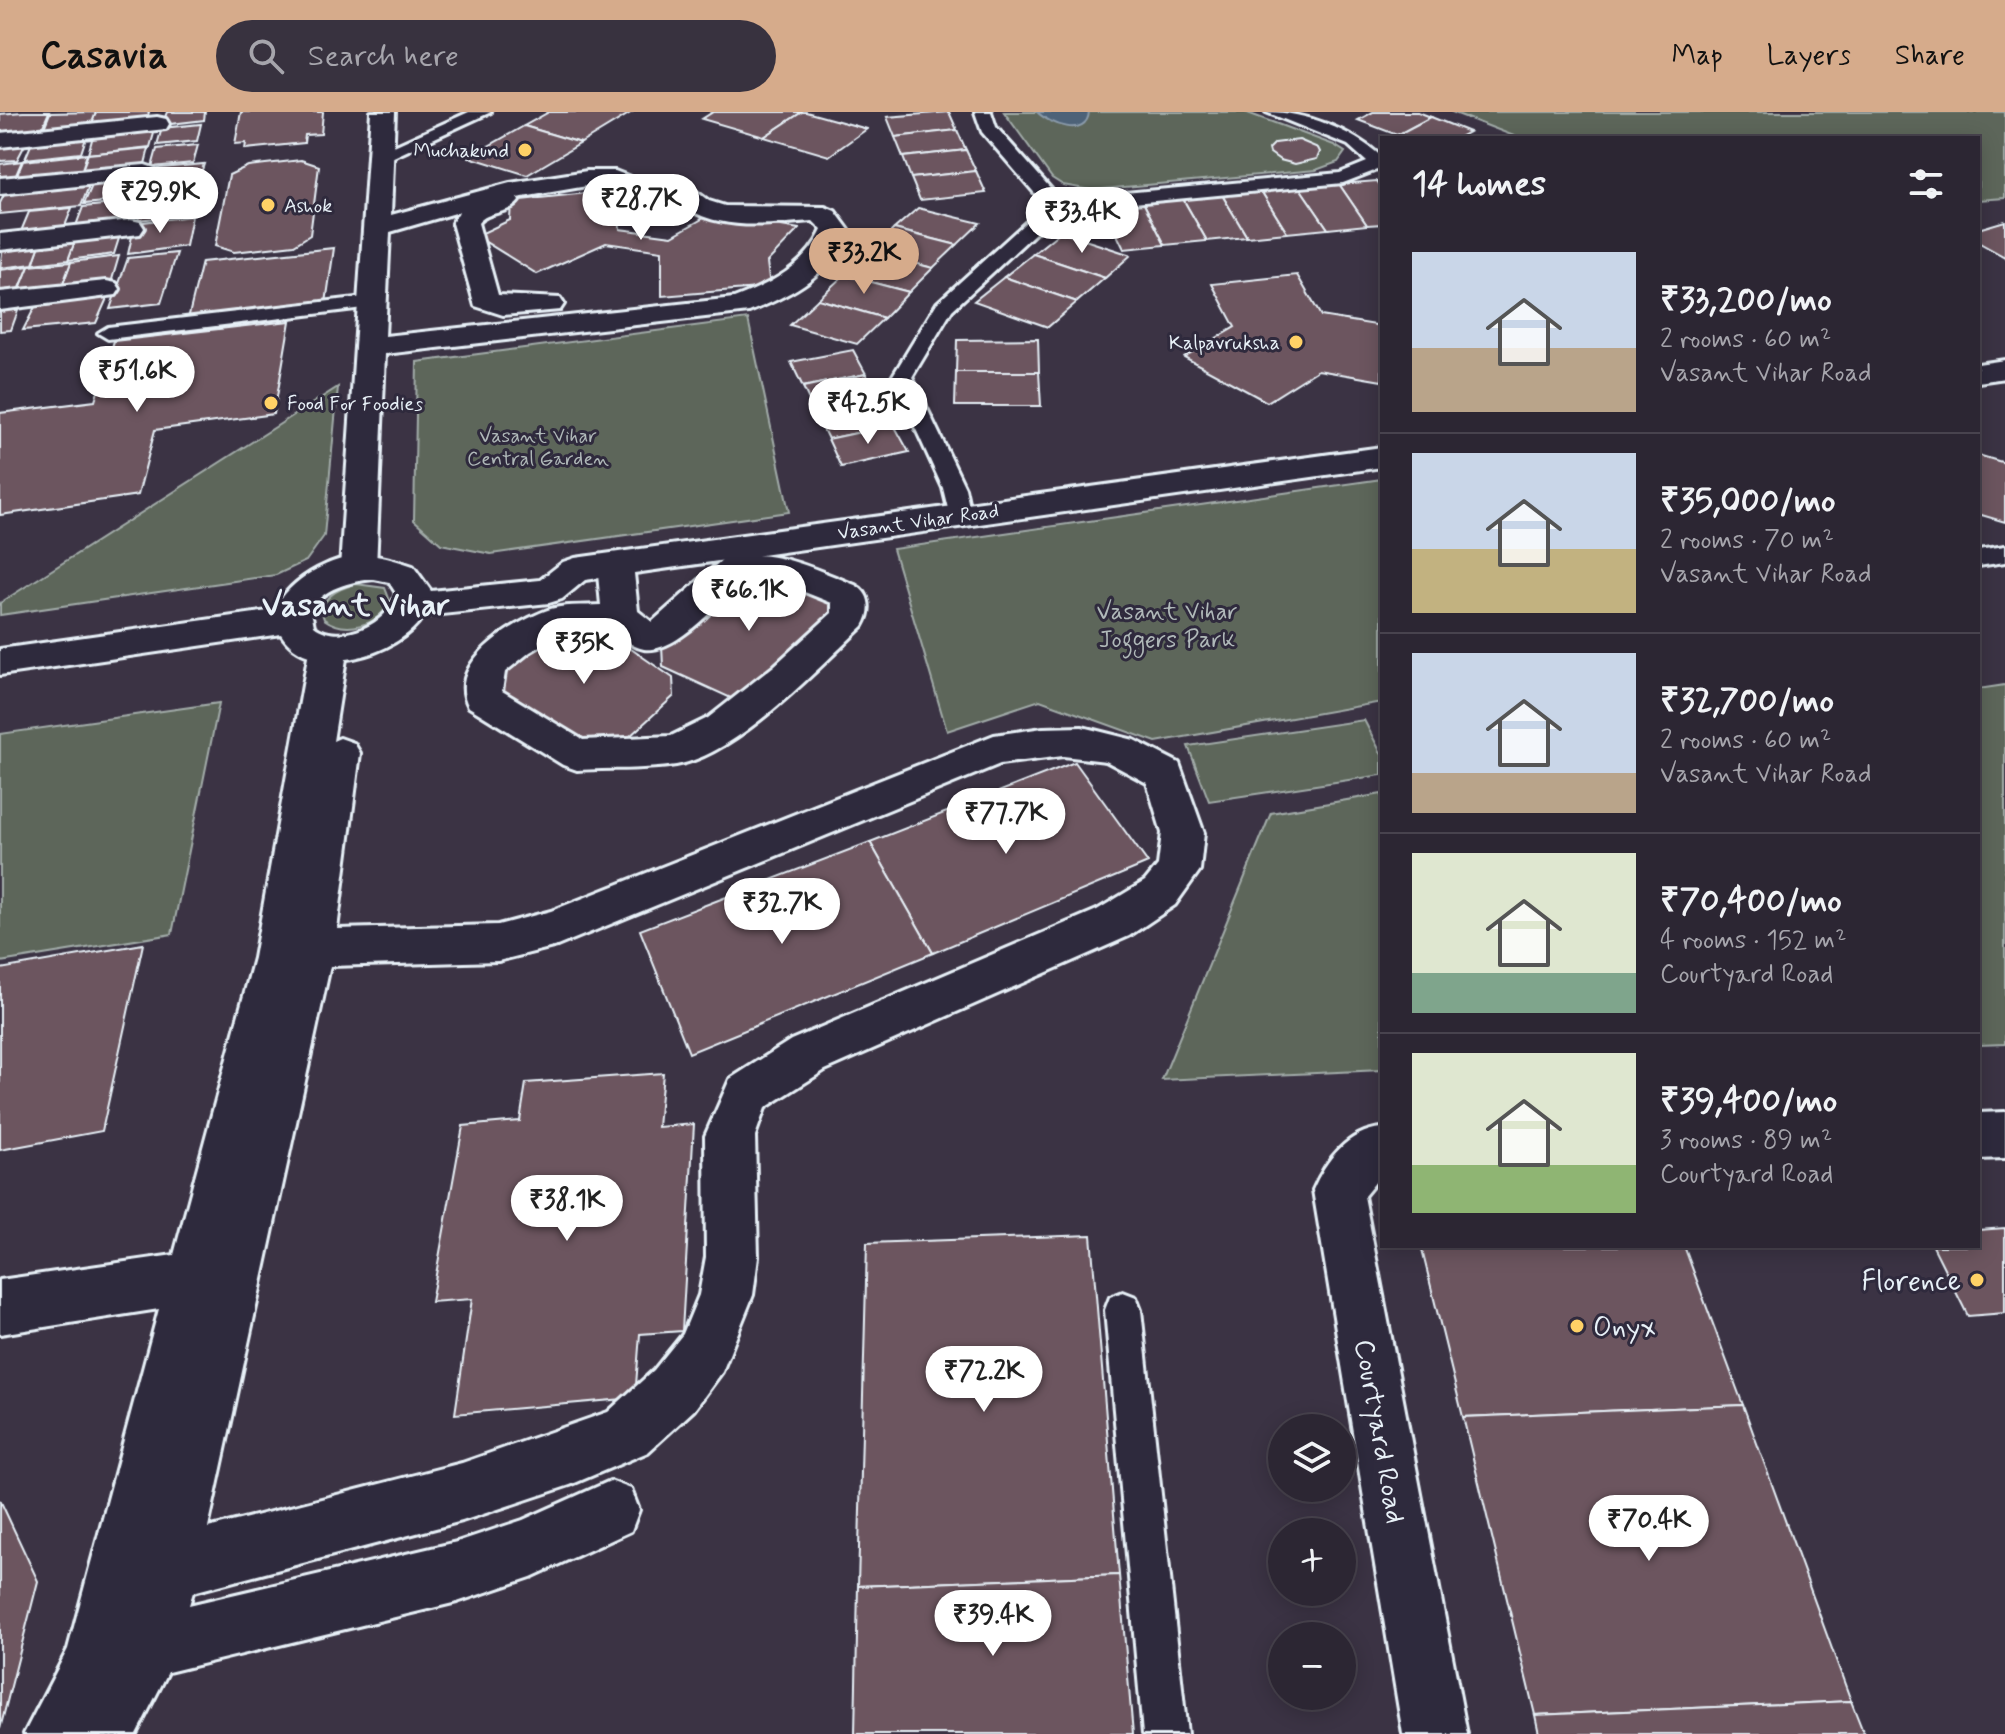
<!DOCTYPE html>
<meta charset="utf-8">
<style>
:root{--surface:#2c2633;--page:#38323f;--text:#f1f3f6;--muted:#a6a5ac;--line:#48434e;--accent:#d6ab8b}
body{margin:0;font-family:Mynerve,sans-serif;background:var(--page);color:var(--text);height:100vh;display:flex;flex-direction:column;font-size:30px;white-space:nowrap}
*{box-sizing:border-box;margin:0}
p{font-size:26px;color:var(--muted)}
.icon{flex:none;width:44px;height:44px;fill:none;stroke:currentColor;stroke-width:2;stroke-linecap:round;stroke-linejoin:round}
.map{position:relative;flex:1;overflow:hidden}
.side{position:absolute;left:1380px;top:24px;width:600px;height:1112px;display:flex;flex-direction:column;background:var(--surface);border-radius:0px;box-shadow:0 4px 20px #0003,0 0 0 2px var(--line)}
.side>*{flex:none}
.controls{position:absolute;left:1268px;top:1302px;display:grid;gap:16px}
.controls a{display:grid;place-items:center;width:88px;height:88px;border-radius:50%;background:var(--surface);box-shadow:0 4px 20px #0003,0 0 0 2px var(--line);font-size:40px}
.price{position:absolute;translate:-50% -68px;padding:0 18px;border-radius:28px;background:#fff;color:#222;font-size:26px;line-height:52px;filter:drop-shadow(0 2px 4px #0008)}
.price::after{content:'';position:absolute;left:50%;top:48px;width:24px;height:18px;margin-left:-12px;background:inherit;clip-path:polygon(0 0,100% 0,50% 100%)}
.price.active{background:var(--accent);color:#111}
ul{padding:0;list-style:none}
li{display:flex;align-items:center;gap:24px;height:200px;padding:0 32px}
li+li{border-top:2px solid var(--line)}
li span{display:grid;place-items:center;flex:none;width:224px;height:160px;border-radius:0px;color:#555}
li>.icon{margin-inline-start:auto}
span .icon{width:96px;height:96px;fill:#fffc;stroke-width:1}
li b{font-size:34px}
h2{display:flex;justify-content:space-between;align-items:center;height:96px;padding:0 32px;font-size:34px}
header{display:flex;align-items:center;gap:48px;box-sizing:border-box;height:112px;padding:0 40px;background:var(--accent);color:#111}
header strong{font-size:38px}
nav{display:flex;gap:44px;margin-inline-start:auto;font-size:28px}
.search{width:560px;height:72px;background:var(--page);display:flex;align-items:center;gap:20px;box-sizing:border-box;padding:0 28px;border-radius:44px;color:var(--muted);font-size:30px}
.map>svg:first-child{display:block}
.green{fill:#5d665a;stroke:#a2aca9;stroke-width:2}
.water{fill:#4d6278;stroke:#8b9bab;stroke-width:2}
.building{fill:#6c555e;stroke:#e8f1f8;stroke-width:2}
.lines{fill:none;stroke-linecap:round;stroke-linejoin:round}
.service-casing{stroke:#e8f1f8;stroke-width:6}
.minor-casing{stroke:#e8f1f8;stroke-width:6}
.tertiary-casing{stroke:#e8f1f8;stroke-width:6}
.service{fill:#2f2a3d;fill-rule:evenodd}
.minor{fill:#2f2a3d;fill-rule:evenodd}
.tertiary{fill:#2f2a3d;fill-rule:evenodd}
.poi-dot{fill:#ffd166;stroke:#2f2a3d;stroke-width:3}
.labels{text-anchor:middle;stroke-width:6;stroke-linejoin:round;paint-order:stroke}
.far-poi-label{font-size:20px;fill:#e8f1f8;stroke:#2f2a3d;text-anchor:end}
.far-park-label{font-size:20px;fill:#b0b9b9;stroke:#2f2a3d}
.far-street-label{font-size:20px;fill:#e8f1f8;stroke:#2f2a3d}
.park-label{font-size:24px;fill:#b0b9b9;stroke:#2f2a3d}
.near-poi-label{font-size:28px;fill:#e8f1f8;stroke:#2f2a3d;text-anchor:end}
.near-street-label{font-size:28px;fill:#e8f1f8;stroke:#2f2a3d}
.district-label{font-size:32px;font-weight:bold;fill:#e8f1f8;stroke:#2f2a3d}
</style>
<header>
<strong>Casavia</strong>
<div class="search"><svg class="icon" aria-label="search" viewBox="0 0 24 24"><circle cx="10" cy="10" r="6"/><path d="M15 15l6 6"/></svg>Search here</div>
<nav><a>Map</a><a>Layers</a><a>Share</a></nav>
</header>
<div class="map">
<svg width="2005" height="1622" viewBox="0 0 2005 1622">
<rect width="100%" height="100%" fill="#3b3344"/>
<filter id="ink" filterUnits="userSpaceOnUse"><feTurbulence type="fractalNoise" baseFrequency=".0125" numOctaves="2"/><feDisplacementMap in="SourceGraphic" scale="16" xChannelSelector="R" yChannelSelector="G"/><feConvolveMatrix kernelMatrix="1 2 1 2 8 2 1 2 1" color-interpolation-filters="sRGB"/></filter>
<g filter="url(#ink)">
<!-- green -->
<g class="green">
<polygon points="1004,0 1245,0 1334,33 1345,40 1338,50 1316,58 1091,78 1063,73 1052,66"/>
<polygon points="1452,0 2005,0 2005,86 1978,88 1978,26 1519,26"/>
<polygon points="748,207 789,400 491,442 441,432 414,408 417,250"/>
<polygon points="338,275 324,424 306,449 276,463 0,503 0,491"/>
<polygon points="1382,367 1382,590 1156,630 1040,588 947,619 893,437"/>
<path d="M 356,472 L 385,476 L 390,489 C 380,513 346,523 324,507 C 316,486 340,476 356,472 Z"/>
<polygon points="2005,573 2005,932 1978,933 1978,577"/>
<polygon points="219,591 172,822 0,850 0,622"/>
<polygon points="1364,608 1382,643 1382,663 1209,689 1188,634"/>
<polygon points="1382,682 1382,958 1162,968 1271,701"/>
</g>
<!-- water -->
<path class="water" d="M 1037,0 L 1089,0 C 1087,27 1049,12 1037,0 Z"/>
<!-- building -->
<g class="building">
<polygon points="23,0 49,0 40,21 0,25 0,2"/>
<polygon points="96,0 149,0 146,10 90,16"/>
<polygon points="96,0 90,16 42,21 50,1"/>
<polygon points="167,0 205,0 204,8 162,13"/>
<polygon points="241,0 323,0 321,22 305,23 304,31 245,37 246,31 235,32"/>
<polygon points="549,0 632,0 581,31 524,14"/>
<polygon points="713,0 802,0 764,25 702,7"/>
<polygon points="802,0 806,0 867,17 829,44 764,25"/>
<polygon points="949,0 957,18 895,25 887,5"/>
<polygon points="1373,0 1418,0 1431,5 1397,23 1358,8"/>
<polygon points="1431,5 1469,20 1458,26 1405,26 1397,23"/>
<polygon points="201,12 197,29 157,33 162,16"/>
<polygon points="524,14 581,31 527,63 469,45"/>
<polygon points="155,18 150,35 88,42 93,24"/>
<polygon points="957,18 966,38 903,45 895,25"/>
<polygon points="87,23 81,41 25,47 33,28"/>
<polygon points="1299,28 1318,36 1320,40 1317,47 1295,52 1280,48 1270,41 1269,37 1275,31"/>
<polygon points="27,29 17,48 0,49 0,32"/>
<polygon points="198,33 193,51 152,55 157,37"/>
<polygon points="149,36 144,56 80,63 88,42"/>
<polygon points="966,38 976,59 911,66 903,45"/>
<polygon points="87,42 80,63 14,70 23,49"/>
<polygon points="301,48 319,54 310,123 294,133 234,140 215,134 229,63 248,54"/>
<polygon points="22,49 13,70 0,72 0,52"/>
<polygon points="204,52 200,64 147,70 151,57"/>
<polygon points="976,59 986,81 920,88 911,66"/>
<polygon points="141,66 134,87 84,92 93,71"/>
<polygon points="191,68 184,90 144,94 151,72"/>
<polygon points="1377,69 1382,76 1382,112 1367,113 1339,72"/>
<polygon points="90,71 81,94 0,102 0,91 6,79"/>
<polygon points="1339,72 1367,113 1328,117 1300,76"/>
<polygon points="1300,76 1328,117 1287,121 1261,79"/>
<polygon points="616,78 620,117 672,124 711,102 799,117 767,150 770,175 662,184 662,139 606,131 537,162 476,124 510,108 511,89"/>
<polygon points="1261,79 1287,121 1247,125 1222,83"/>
<polygon points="1222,83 1247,125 1207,129 1183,87"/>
<polygon points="1183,87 1207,129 1165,133 1143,90"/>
<polygon points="135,90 127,113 74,119 83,95"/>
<polygon points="1143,90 1165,133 1124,137 1103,94"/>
<polygon points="191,92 188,102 138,108 141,98"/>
<polygon points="72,96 63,119 19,124 29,100"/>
<polygon points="918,96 980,111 957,133 894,117"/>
<polygon points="192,104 186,134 128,142 135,111"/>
<polygon points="2005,109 2005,145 1978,130 1978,117"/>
<polygon points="894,117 957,133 933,156 870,140"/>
<polygon points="121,120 114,142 68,148 76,126"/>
<polygon points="1060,120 1131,143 1105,166 1033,142"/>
<polygon points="76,126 68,148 33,152 41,130"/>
<polygon points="41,130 33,152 0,156 3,134"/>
<polygon points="334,136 326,191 188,207 202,150"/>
<polygon points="870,140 933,156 909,180 844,163"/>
<polygon points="177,141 161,191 110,197 128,146"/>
<polygon points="1033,142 1105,166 1077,190 1004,165"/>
<polygon points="119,144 111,171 61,177 71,150"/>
<polygon points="71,150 61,177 18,181 29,154"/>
<polygon points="29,154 18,181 0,183 0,158"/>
<polygon points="844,163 909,180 884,206 818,187"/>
<polygon points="1297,163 1321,204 1382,214 1382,269 1318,258 1267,290 1184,245 1235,215 1212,172"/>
<polygon points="1004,165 1077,190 1048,215 974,189"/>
<polygon points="108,184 96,211 23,218 36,193"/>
<polygon points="818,187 884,206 857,232 790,213"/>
<polygon points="20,193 11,218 0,219 0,196"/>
<polygon points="290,209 274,302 155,318 138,383 0,403 0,301 95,289 114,229"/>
<polygon points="1038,227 1039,260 956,260 957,228"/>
<polygon points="853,238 866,262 803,275 791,250"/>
<polygon points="956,260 1039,260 1041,294 955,294"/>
<polygon points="866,262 880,287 815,301 803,275"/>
<polygon points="880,287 894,313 828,327 815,301"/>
<polygon points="894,313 909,340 841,355 828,327"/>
<polygon points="1978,343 2005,351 2005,410 1978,402"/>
<polygon points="765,456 833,484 837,504 765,579 733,587 663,555 662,533 736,462"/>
<polygon points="592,510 673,566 674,584 618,635 584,639 494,583 494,561 560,511"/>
<polygon points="1075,650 1148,751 933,841 870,730"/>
<polygon points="870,730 933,841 689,941 640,818"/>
<polygon points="143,832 102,1019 0,1038 0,857"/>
<polygon points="663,961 658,1015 694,1012 682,1219 640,1222 635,1286 455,1302 472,1187 431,1190 463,1014 520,1009 526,971"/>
<polygon points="2005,1116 2005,1201 1968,1204 1933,1134 1978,1134 1978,1118"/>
<polygon points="1091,1123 1119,1463 858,1474 867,1131"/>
<polygon points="1421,1134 1684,1134 1743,1293 1463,1305"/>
<polygon points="1743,1293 1851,1589 1535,1603 1463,1305"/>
<polygon points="0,1388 38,1469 0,1617"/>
<polygon points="1119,1463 1133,1622 855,1622 858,1474"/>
<polygon points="1851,1589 1864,1622 1539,1622 1535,1603"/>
</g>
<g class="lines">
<!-- service casing -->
<g class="service-casing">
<g id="service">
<polygon points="469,0 491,0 387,48 375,48 372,44"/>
<path d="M 975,0 L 991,0 L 996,15 L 1060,87 L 1340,61 L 1367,50 L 1348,33 L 1266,0 C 1307,0 1351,18 1382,45 L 1382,56 L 1343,71 L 1060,98 L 952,198 L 912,265 L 965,376 L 971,404 L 967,409 L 951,409 L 943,376 L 892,265 L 937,191 L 1045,93 L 982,20 Z"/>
<polygon points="373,184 380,186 383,190 380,194 108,227 98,221 108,215"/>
<polygon points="2005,434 2005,450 1978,454 1978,438"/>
<polygon points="1123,1180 1136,1185 1141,1198 1187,1622 1143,1622 1105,1198 1110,1185"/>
</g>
</g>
<!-- minor casing -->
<g class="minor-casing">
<g id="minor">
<path d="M 371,0 L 395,0 L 391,103 L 510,71 L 587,59 L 615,59 L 638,68 L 694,78 L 709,89 L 725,94 L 825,95 L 835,99 L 849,118 C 830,163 793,182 749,200 L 385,242 L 376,456 L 370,464 L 358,468 L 346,464 L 340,456 ZM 587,74 C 600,74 668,86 679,92 C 692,99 703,106 719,109 C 750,116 782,111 813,109 L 822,118 C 805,155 770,172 734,186 L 385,224 L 390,120 L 459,100 L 452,111 L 475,194 L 503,203 L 560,198 L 564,192 L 560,186 L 498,183 L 478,111 C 488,98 509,103 519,89 L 517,86 Z"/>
<polygon points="157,5 166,7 169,12 166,17 0,35 0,21"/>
<polygon points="145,53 154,56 158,61 154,66 0,82 0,66"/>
<polygon points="131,108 140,110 144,116 140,122 0,138 0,122"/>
<polygon points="106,169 116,171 120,177 116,183 0,198 0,180"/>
<path d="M 615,441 L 627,444 L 633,452 L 638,499 L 652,510 L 723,447 C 770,434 812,456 855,473 C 871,481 872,499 863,514 C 818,556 737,643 676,653 C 644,658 609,656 577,658 L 563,653 L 469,595 C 445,552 511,512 545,499 C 562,492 583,494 601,493 L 597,452 L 603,444 ZM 744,467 L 772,467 L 832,491 L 832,501 L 774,554 L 708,606 L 671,624 L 583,628 L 502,579 L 505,560 L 530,540 L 565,520 L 612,517 C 622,524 631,535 644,537 C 677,542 721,488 744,467 Z"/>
<path d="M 329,521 L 342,525 L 348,534 L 333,629 L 340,626 L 354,631 L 360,641 L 337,817 L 498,813 L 551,799 L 994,623 L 1043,616 L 1082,615 L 1134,628 L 1179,651 L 1204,721 L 1200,758 L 1175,793 L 1129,824 L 825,958 L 765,996 L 755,1024 L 758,1145 L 753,1183 L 722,1260 L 694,1298 L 648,1340 L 570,1373 L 462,1409 L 193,1480 L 189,1493 L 457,1430 L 523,1408 L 610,1369 L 631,1377 L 639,1398 L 631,1419 L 531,1465 L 457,1490 L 168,1560 L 136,1622 L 24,1622 L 68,1537 L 159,1197 L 0,1222 L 0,1168 L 174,1143 L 254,846 L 310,534 L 316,525 ZM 1063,644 L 1106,649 L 1147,671 L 1162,721 L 1158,753 L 1145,769 L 1097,798 L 791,928 L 730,967 L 705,1024 L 706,1145 L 699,1183 L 683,1222 L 654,1258 L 608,1300 L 462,1351 L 208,1416 L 330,854 L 498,849 L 557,834 L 1000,652 Z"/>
<polygon points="2005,1000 2005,1046 1978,1047 1978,1001"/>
<path d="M 1382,1016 L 1382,1062 L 1364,1084 L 1467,1622 L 1403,1622 L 1313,1078 C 1326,1048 1348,1019 1382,1016 Z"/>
</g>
</g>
<!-- tertiary casing -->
<g class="tertiary-casing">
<g id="tertiary">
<polygon points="2005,248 2005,266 1978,270 1978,252"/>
<path d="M 1382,335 L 1382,355 L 585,468 L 562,487 L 549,491 L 423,504 C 399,544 310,570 281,522 L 0,563 L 0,537 L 275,498 C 290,465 339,439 376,444 C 389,446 401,450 413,454 L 431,479 L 540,468 L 563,450 L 575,446 ZM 374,467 L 389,470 L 396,481 C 390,513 339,534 314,514 L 311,499 C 320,476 352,469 374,467 Z"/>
</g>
</g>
<!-- service -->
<use href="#service" class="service"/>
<!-- minor -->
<use href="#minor" class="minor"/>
<!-- tertiary -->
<use href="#tertiary" class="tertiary"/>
</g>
</g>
<!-- markers -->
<g class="poi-dot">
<circle cx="525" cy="38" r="8"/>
<circle cx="268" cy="93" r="8"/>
<circle cx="1296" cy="230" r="8"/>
<circle cx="271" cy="291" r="8"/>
<circle cx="1977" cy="1168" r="8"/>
<circle cx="1577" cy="1214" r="8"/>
</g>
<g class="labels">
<!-- far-poi labels -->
<g class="far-poi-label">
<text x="509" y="45">Muchakund</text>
<text x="284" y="100" text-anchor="start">Ashok</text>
<text x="1280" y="237">Kalpavruksha</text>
<text x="287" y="298" text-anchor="start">Food For Foodies</text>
</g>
<!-- far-park labels -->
<g class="far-park-label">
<text x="538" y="330">Vasant Vihar<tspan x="538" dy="23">Central Garden</tspan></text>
</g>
<!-- far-street labels -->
<g class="far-street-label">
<text transform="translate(918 409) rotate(-8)" y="7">Vasant Vihar Road</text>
</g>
<!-- park labels -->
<g class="park-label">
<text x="1167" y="507">Vasant Vihar<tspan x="1167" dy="28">Joggers Park</tspan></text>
</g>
<!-- near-poi labels -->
<g class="near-poi-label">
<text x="1961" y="1178">Florence</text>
<text x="1593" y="1224" text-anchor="start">Onyx</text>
</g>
<!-- near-street labels -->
<g class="near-street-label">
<text transform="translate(1381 1319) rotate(80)" y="10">Courtyard Road</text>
</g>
<!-- district labels -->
<g class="district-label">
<text x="356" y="503">Vasant Vihar</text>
</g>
</g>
</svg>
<div class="controls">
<a><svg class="icon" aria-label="layers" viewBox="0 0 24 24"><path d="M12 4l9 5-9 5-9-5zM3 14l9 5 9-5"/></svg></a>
<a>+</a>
<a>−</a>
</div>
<b class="price" style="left:160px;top:123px">₹29.9K</b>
<b class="price" style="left:641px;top:130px">₹28.7K</b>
<b class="price" style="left:1082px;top:143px">₹33.4K</b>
<b class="price active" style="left:864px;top:184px">₹33.2K</b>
<b class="price" style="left:137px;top:302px">₹51.6K</b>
<b class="price" style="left:868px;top:334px">₹42.5K</b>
<b class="price" style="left:749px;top:521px">₹66.1K</b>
<b class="price" style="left:584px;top:574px">₹35K</b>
<b class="price" style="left:1006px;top:744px">₹77.7K</b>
<b class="price" style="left:782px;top:834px">₹32.7K</b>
<b class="price" style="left:567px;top:1131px">₹38.1K</b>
<b class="price" style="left:984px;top:1302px">₹72.2K</b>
<b class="price" style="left:1649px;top:1451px">₹70.4K</b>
<b class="price" style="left:993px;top:1546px">₹39.4K</b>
<section class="side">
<h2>14 homes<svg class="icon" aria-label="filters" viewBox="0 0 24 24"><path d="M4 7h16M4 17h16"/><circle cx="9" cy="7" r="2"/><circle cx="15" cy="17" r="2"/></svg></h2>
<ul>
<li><span style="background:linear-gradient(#c9d6e8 60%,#b9a48a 0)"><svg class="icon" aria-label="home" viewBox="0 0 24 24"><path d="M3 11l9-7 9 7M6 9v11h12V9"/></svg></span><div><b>₹33,200/mo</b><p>2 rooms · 60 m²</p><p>Vasant Vihar Road</p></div></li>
<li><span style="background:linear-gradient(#c9d6e8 60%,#c2b280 0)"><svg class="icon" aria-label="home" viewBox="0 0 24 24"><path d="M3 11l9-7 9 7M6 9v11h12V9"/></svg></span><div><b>₹35,000/mo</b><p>2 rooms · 70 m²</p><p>Vasant Vihar Road</p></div></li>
<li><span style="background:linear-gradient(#c9d6e8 75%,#b9a48a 0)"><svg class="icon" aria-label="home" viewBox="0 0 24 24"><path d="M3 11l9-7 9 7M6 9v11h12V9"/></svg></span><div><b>₹32,700/mo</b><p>2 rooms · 60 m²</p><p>Vasant Vihar Road</p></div></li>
<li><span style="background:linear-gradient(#dfe7d0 75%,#7fa58c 0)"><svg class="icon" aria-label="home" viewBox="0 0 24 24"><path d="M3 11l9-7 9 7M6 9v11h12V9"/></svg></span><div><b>₹70,400/mo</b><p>4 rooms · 152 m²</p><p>Courtyard Road</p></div></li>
<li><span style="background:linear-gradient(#dfe7d0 70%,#8fb573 0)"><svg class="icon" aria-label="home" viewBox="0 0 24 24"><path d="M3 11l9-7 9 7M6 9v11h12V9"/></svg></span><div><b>₹39,400/mo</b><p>3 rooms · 89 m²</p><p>Courtyard Road</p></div></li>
</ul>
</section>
</div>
